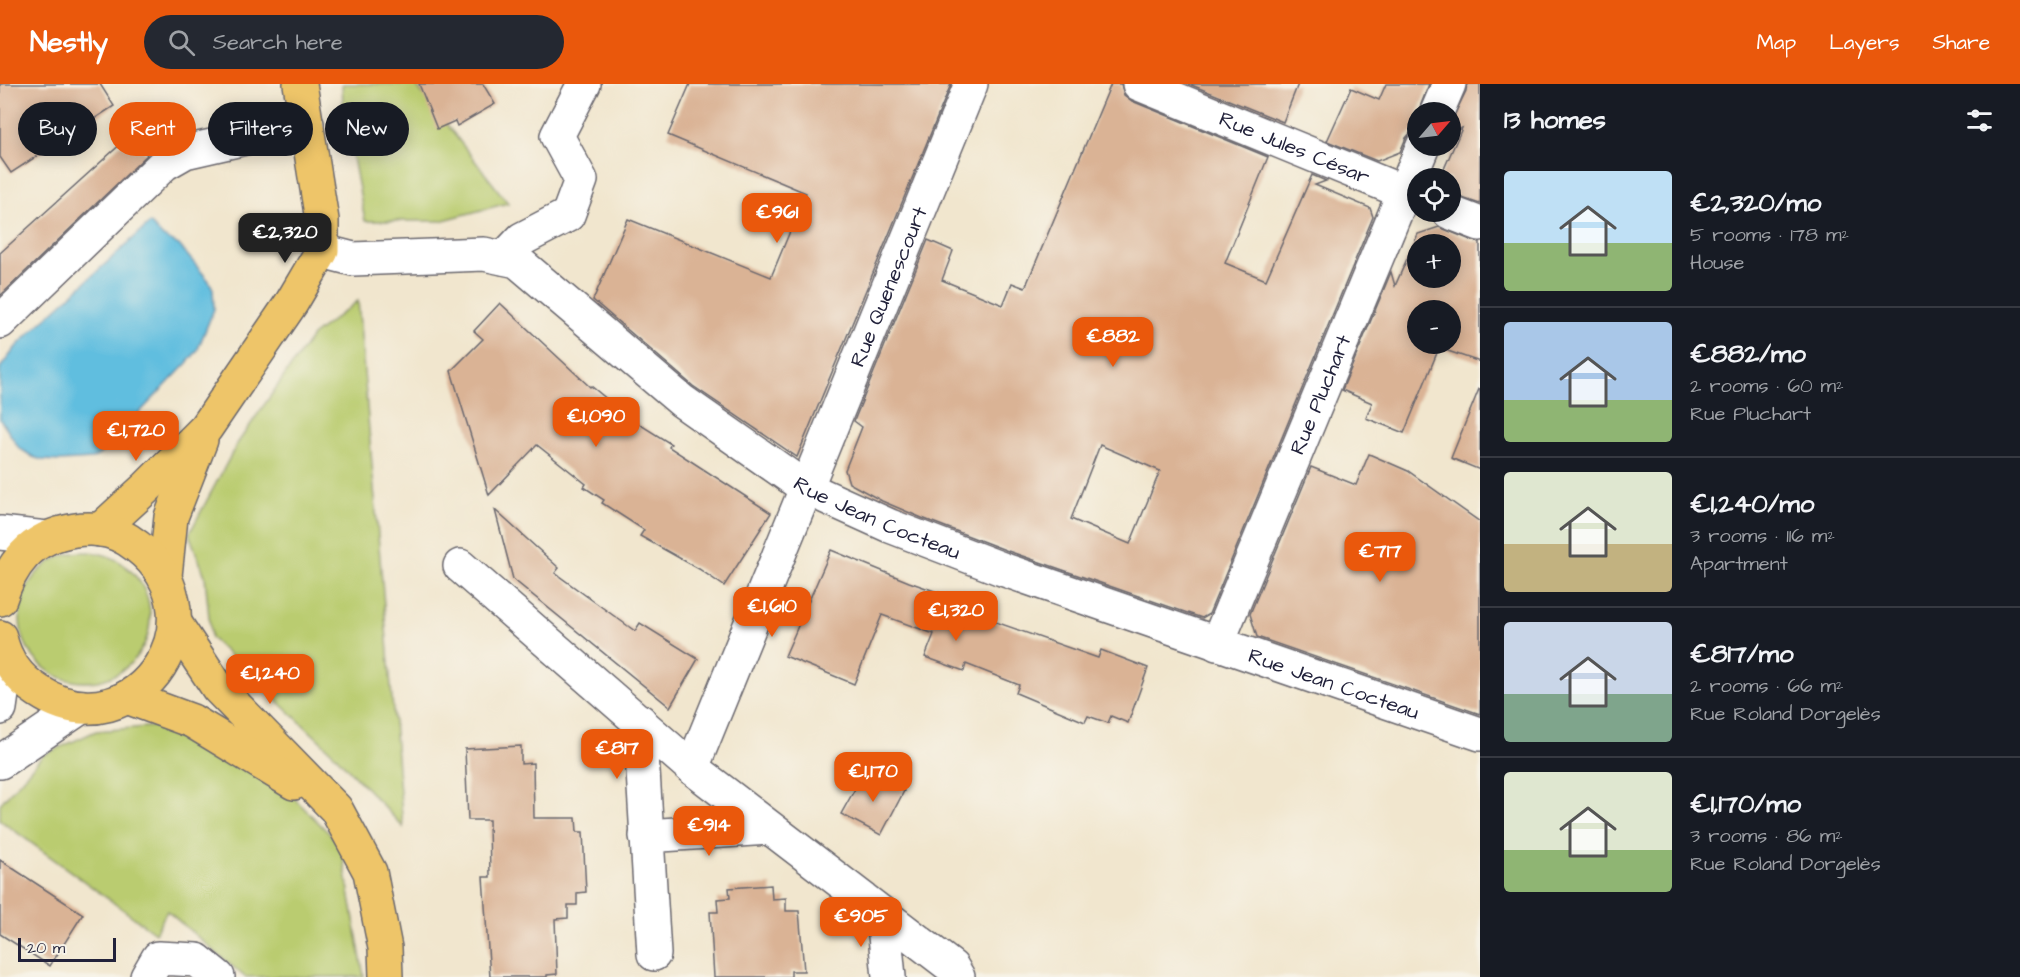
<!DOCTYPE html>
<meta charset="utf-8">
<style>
:root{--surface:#171b24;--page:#242831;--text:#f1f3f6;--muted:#9ea1a6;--line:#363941;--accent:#ea580c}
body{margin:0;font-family:"Architects Daughter",sans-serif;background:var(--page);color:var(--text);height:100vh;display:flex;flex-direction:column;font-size:22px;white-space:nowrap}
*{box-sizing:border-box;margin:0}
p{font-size:20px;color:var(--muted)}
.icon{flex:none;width:33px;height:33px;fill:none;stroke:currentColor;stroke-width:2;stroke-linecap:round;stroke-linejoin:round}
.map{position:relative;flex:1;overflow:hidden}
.panel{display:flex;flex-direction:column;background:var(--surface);width:540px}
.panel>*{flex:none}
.top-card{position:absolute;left:18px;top:18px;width:570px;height:54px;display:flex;gap:12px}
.needle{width:39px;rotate:62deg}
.fabs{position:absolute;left:1407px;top:18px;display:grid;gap:12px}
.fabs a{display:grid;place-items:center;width:54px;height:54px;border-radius:50%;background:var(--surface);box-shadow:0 3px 15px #0003;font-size:30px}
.scale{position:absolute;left:18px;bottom:15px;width:98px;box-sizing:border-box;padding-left:6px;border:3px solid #22223b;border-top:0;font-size:16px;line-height:21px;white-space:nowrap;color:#22223b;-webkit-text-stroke:4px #f7f3e8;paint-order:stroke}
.price{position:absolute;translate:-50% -51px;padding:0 14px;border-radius:12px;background:var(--accent);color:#fff;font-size:20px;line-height:39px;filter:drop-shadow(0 2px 3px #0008)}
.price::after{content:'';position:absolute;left:50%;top:36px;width:18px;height:14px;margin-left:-9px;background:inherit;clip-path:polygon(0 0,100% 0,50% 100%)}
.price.selected{background:#222;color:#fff}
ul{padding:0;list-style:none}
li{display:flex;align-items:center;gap:18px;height:150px;padding:0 24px}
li+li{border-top:2px solid var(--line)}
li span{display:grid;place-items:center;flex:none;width:168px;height:120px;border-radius:6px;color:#555}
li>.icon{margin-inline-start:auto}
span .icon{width:72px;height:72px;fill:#fffc;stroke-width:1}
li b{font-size:26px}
h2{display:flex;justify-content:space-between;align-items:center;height:72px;padding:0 24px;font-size:26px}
.tag{padding:0 21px;border-radius:27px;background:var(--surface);box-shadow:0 3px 15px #0003;font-size:21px;line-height:54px}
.tag.selected{background:var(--accent);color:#fff}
header{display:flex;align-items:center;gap:36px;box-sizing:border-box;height:84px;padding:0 30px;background:var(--accent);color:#fff}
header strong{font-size:28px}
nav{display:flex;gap:33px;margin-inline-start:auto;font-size:21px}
.search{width:420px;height:54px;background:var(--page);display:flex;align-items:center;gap:15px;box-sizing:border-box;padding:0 21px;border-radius:33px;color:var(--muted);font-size:22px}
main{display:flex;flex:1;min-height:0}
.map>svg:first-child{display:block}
.green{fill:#bacc6f;stroke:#6e7755;stroke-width:1.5}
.water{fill:#61bedf;stroke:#42708d;stroke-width:1.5}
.building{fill:#dab395;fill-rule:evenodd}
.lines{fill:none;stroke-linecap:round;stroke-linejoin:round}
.minor-casing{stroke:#6a676e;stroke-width:36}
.major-casing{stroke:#6a676e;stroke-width:36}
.minor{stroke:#fff;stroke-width:33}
.major{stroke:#eec569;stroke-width:33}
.labels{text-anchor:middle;stroke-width:4.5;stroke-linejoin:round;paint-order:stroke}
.street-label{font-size:21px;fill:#22223b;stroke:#f7f3e8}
</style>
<header>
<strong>Nestly</strong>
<div class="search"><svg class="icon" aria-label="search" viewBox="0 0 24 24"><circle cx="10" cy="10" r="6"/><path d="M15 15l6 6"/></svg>Search here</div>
<nav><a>Map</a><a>Layers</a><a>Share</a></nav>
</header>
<main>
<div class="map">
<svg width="1480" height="893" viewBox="0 0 1480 893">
<rect width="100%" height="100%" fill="#f7f3e8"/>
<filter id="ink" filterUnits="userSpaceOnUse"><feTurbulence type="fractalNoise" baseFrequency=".0167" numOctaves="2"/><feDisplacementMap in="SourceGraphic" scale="12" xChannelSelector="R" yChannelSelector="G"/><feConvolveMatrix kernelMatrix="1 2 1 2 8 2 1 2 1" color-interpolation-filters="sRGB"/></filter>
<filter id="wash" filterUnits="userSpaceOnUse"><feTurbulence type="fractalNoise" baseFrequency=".008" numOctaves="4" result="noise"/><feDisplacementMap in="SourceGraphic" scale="24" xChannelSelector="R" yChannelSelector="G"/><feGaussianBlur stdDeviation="1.35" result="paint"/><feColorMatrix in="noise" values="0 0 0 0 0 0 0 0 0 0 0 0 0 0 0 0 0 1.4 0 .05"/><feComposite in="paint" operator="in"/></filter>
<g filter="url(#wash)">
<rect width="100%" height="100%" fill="#f1e6ce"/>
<!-- green -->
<g class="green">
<polygon points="342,0 415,0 508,119 440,137 365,137 343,21"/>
<polygon points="358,217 403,743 333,669 211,554 205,492 189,450 237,360 312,252"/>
<circle cx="85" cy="533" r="65"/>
<polygon points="183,640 294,714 341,761 364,893 245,893 167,827 155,849 0,736 0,720 43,671 96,647"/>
</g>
<!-- water -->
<polygon class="water" points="150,139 163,153 179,161 209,197 213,205 214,225 197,267 187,279 99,371 92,375 60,377 42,376 33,373 19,364 0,335 0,284 16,263 34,245"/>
<g id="blocks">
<!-- building -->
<g class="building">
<polygon points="0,0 100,0 114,22 11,89 0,73"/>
<polygon points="419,0 483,0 495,20 457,42 455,37 437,45"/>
<polygon points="690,0 951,0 797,373 693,302 593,216 628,135 771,193 806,109 668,51"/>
<path d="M 1111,0 L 1121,0 L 1124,11 L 1132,17 L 1268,73 L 1225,179 L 1266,196 L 1312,91 L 1326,97 L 1315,101 L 1370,124 L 1373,133 L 1209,530 L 1202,534 L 1008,467 L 922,434 L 882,417 L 849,399 L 845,386 L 862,343 L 854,337 L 928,156 L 953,167 L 942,196 L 1003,221 L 1012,199 L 1025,204 ZM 1100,361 L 1160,387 L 1130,460 L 1071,435 Z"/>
<polygon points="1189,0 1298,0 1283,38"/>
<polygon points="1386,0 1429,0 1418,28 1418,45 1411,48 1406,54 1400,68 1377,77 1327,57 1351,4 1379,16"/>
<polygon points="1467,0 1480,0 1480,120 1450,110 1450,94 1440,94 1462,44 1450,49 1450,40 1466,7"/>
<polygon points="133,49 147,71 0,212 0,169"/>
<path d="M 1439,143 L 1473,157 L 1480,158 L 1480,278 L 1439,264 L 1404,349 L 1366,334 L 1372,319 L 1342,306 L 1391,188 L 1395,202 L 1418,150 ZM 1418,160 L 1450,160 L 1450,194 L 1418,194 ZM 1418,226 L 1450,226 L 1450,260 L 1418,260 Z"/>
<polygon points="500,219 590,303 591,302 631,335 671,360 669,363 771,429 724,502 699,485 640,452 644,446 602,419 604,416 584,403 586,400 537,361 489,411 451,287 483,255 474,247"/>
<polygon points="1479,305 1480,305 1480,386 1451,374"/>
<polygon points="1369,370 1408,387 1480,438 1480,630 1257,553 1250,530 1311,383 1356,401"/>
<polygon points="495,426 559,484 555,489 596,519 635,547 640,539 698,575 670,623 513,495"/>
<polygon points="831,466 909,498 977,522 973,530 1098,574 1101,566 1148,584 1128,639 1111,632 1108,639 1088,632 1085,638 1016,609 1019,601 966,580 964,587 925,573 934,550 882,531 854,600 785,572"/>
<polygon points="521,662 521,680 533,679 534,734 576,734 577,748 583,748 586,808 577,809 577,821 568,821 568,834 555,835 557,890 547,891 547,893 490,893 483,793 490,793 489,736 468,736 465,665"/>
<polygon points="865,687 904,707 881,751 841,730"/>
<polygon points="0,776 83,830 50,882 0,850"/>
<polygon points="771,801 772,815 786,814 786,827 799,827 804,887 791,887 791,893 714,893 710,828 718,828 717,815 730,814 729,804"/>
</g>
</g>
</g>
<g filter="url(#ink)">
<use href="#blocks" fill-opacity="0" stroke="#6a676e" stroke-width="1.5"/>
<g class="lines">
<!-- minor casing -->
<g class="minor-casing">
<g id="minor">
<path id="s1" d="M 1139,0 L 1418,114"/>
<polyline points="1437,28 1449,0"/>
<polyline points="1449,128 1480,140"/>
<path id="s2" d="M 322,167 L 353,175 L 484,170 L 517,177 L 682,317 L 806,404 L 890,442 L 1002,485 L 1480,650"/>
<polyline points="504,174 522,155 568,131 581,96 557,52 584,0"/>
<polyline points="0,238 164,80 185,68 307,40"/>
<polyline points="0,449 47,454"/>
<polyline points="460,482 692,684 952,883 958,893"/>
<path id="s3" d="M 1217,560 L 1423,62"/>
<polyline points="0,624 7,574"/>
<polyline points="640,637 654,870"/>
<polyline points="0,678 81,623"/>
<path id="s4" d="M 692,684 L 971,0"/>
<polyline points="646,752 769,744"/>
<polyline points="883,831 889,893"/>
<polyline points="147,893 158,874 197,876 218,893"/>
</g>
</g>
<!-- major casing -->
<g class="major-casing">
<g id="major">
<polyline points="100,446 147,403 206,344 292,218 322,167 322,136 300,0"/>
<polyline points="165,492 171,433 201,356"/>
<path d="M 0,515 C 6,498 12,484 24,471 C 48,445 98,436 128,456 C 235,525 136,672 38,607 C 19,595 5,576 0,553"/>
<polyline points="175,539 218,604 336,725 370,788 385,864 386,893"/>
<polyline points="127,613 192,637 294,699"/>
</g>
</g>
<!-- minor -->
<use href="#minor" class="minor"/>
<!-- major -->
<use href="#major" class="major"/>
</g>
</g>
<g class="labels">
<!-- street labels -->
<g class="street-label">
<text dy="7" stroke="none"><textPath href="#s1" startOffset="168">Rue Jules César</textPath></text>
<text dy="7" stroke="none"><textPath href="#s4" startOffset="520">Rue Quenescourt</textPath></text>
<text dy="7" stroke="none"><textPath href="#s3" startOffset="270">Rue Pluchart</textPath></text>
<text dy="7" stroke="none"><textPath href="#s2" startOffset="642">Rue Jean Cocteau</textPath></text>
<text dy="7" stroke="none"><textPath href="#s2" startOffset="1128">Rue Jean Cocteau</textPath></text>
</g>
</g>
</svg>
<div class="fabs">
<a><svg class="needle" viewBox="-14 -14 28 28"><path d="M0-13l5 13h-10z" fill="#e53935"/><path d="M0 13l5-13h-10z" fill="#9ea1a6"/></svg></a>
<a><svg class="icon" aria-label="locate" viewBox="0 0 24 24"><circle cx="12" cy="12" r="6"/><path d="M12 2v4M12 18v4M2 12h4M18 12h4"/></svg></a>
<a>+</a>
<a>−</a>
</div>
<div class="scale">20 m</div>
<b class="price" style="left:777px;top:160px">€961</b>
<b class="price selected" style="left:285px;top:180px">€2,320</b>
<b class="price" style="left:1113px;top:284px">€882</b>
<b class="price" style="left:596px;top:364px">€1,090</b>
<b class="price" style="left:136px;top:378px">€1,720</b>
<b class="price" style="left:1380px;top:499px">€717</b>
<b class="price" style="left:772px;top:554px">€1,610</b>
<b class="price" style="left:956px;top:558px">€1,320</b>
<b class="price" style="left:270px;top:621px">€1,240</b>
<b class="price" style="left:617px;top:696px">€817</b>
<b class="price" style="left:873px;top:719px">€1,170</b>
<b class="price" style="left:709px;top:773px">€914</b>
<b class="price" style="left:861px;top:864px">€905</b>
<div class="top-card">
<a class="tag">Buy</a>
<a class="tag selected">Rent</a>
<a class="tag">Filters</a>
<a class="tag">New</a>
</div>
</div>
<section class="panel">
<h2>13 homes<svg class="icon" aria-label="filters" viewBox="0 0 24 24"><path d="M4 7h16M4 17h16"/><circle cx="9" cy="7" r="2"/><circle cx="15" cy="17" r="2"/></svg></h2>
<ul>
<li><span style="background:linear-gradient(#bfe0f5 60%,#8fb573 0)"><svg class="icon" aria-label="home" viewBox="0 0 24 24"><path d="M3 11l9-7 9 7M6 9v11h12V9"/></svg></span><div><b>€2,320/mo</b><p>5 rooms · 178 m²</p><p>House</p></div></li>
<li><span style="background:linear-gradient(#a9c7e8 65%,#8fb573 0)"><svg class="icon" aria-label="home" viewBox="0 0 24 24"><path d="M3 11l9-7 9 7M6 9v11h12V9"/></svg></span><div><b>€882/mo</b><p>2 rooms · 60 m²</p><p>Rue Pluchart</p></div></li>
<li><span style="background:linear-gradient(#dfe7d0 60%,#c2b280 0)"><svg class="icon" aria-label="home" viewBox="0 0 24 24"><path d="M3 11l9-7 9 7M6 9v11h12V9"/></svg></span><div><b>€1,240/mo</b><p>3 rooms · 116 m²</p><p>Apartment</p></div></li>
<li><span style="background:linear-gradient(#c9d6e8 60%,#7fa58c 0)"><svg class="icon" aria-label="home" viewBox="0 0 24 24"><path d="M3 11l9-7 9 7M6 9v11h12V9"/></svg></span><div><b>€817/mo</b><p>2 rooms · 66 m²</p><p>Rue Roland Dorgelès</p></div></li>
<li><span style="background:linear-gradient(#dfe7d0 65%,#8fb573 0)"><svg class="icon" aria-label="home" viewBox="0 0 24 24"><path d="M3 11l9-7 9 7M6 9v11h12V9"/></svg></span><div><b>€1,170/mo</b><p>3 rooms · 86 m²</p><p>Rue Roland Dorgelès</p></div></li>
</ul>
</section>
</main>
